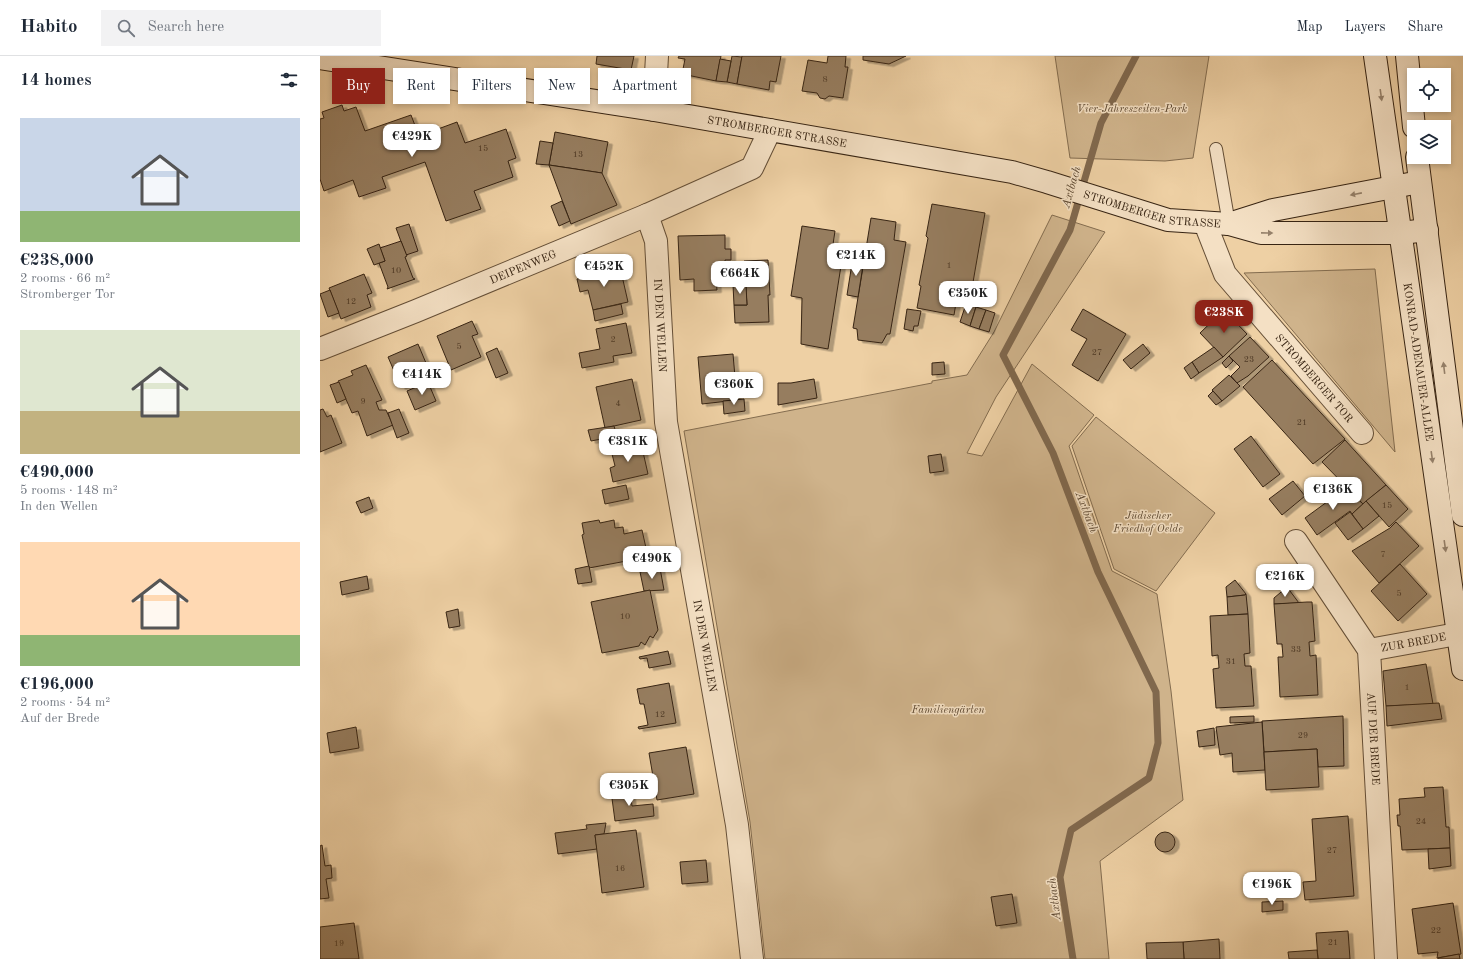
<!DOCTYPE html>
<meta charset="utf-8">
<style>
:root{--surface:#fff;--page:#f2f2f3;--text:#1f2937;--muted:#747a83;--line:#e0e1e3;--accent:#8f2418}
body{margin:0;font-family:"Old Standard TT",serif;background:var(--page);color:var(--text);height:100vh;display:flex;flex-direction:column;font-size:15px;white-space:nowrap}
*{box-sizing:border-box;margin:0}
p{font-size:13px;color:var(--muted)}
.icon{flex:none;width:22px;height:22px;fill:none;stroke:currentColor;stroke-width:2;stroke-linecap:round;stroke-linejoin:round}
.map{position:relative;flex:1;overflow:hidden}
.sheet{display:flex;flex-direction:column;background:var(--surface);width:320px}
.sheet>*{flex:none}
.top-card{position:absolute;left:12px;top:12px;width:380px;height:36px;display:flex;gap:8px}
.fabs{position:absolute;left:1087px;top:12px;display:grid;gap:8px}
.fabs a{display:grid;place-items:center;width:44px;height:44px;border-radius:0px;background:var(--surface);box-shadow:0 2px 6px #0003;font-size:20px}
.price{position:absolute;translate:-50% -34px;padding:0 9px;border-radius:8px;background:#fff;color:#222;font-size:13px;line-height:26px;filter:drop-shadow(0 1px 2px #0008)}
.price::after{content:'';position:absolute;left:50%;top:24px;width:12px;height:9px;margin-left:-6px;background:inherit;clip-path:polygon(0 0,100% 0,50% 100%)}
.price.current{background:var(--accent);color:#fff}
ul{padding:0;list-style:none}
li{display:grid;align-content:center;gap:8px;height:212px;padding:0 20px}
li span{display:grid;place-items:center;height:124px;border-radius:0px;color:#555}
li>.icon{margin-inline-start:auto}
span .icon{width:72px;height:72px;fill:#fffc;stroke-width:1}
li b{font-size:17px}
h2{display:flex;justify-content:space-between;align-items:center;height:48px;padding:0 20px;font-size:17px}
.tag{padding:0 14px;border-radius:0px;background:var(--surface);box-shadow:0 2px 6px #0003;font-size:14px;line-height:36px}
.tag.current{background:var(--accent);color:#fff}
header{display:flex;align-items:center;gap:24px;box-sizing:border-box;height:56px;padding:0 20px;background:var(--surface);border-bottom:1px solid var(--line)}
header strong{font-size:19px}
nav{display:flex;gap:22px;margin-inline-start:auto;font-size:14px}
.search{width:280px;height:36px;background:var(--page);display:flex;align-items:center;gap:10px;box-sizing:border-box;padding:0 14px;border-radius:0px;color:var(--muted);font-size:15px}
main{display:flex;flex:1;min-height:0}
.map>svg:first-child{display:block}
.green{fill:#cfb38b;stroke:#836c4f}
.lines{fill:none;stroke-linecap:round;stroke-linejoin:round}
.stream{stroke:#80684d;stroke-width:7}
.building{fill:#967d5e;stroke:#372413;filter:url(#shadow)}
.service-casing{stroke:#654f37;stroke-width:14}
.minor-casing{stroke:#654f37;stroke-width:24}
.secondary-casing{stroke:#372413;stroke-width:24}
.service{stroke:#f4e0c4;stroke-width:12}
.minor{stroke:#f4e0c4;stroke-width:22}
.secondary{stroke:#f4e0c4;stroke-width:22}
.oneway{fill:#96826c}
.labels{text-anchor:middle;stroke-width:3;stroke-linejoin:round;paint-order:stroke}
.number-label{font-size:9px;fill:#4f3a26}
.park-label{font-size:11px;font-style:italic;fill:#5d4831;stroke:#f4e0c4}
.street-label{font-size:11px;fill:#372413;stroke:#f4e0c4}
.water-label{font-size:12px;font-style:italic;fill:#5b4630;stroke:#f4e0c4}
</style>
<header>
<strong>Habito</strong>
<div class="search"><svg class="icon" aria-label="search" viewBox="0 0 24 24"><circle cx="10" cy="10" r="6"/><path d="M15 15l6 6"/></svg>Search here</div>
<nav><a>Map</a><a>Layers</a><a>Share</a></nav>
</header>
<main>
<section class="sheet">
<h2>14 homes<svg class="icon" aria-label="filters" viewBox="0 0 24 24"><path d="M4 7h16M4 17h16"/><circle cx="9" cy="7" r="2"/><circle cx="15" cy="17" r="2"/></svg></h2>
<ul>
<li><span style="background:linear-gradient(#c9d6e8 75%,#8fb573 0)"><svg class="icon" aria-label="home" viewBox="0 0 24 24"><path d="M3 11l9-7 9 7M6 9v11h12V9"/></svg></span><div><b>€238,000</b><p>2 rooms · 66 m²</p><p>Stromberger Tor</p></div></li>
<li><span style="background:linear-gradient(#dfe7d0 65%,#c2b280 0)"><svg class="icon" aria-label="home" viewBox="0 0 24 24"><path d="M3 11l9-7 9 7M6 9v11h12V9"/></svg></span><div><b>€490,000</b><p>5 rooms · 148 m²</p><p>In den Wellen</p></div></li>
<li><span style="background:linear-gradient(#ffd9b3 75%,#8fb573 0)"><svg class="icon" aria-label="home" viewBox="0 0 24 24"><path d="M3 11l9-7 9 7M6 9v11h12V9"/></svg></span><div><b>€196,000</b><p>2 rooms · 54 m²</p><p>Auf der Brede</p></div></li>
</ul>
</section>
<div class="map">
<svg width="1143" height="903" viewBox="0 0 1143 903">
<defs>
<filter id="shadow"><feDropShadow dx="4.5" dy="2.5" stdDeviation="0" flood-color="#0004"/></filter>
</defs>
<rect width="100%" height="100%" fill="#eed0a4"/>
<filter id="stains"><feTurbulence type="fractalNoise" baseFrequency=".005" numOctaves="4"/><feColorMatrix values="0 0 0 0 .2 0 0 0 0 .09 0 0 0 0 .02 0 0 0 .5 -.17"/></filter>
<radialGradient id="worn" r=".72"><stop offset=".6" stop-color="#630" stop-opacity="0"/><stop offset="1" stop-color="#630" stop-opacity=".3"/></radialGradient>
<!-- green -->
<g class="green">
<polygon points="735,0 889,0 873,102 845,105 750,102"/>
<polygon points="732,159 785,176 676,341 647,397 662,400 712,308 774,359 749,390 792,515 837,538 851,635 863,744 780,805 789,903 445,903 430,766 364,375 612,327 612,325 647,319 674,276"/>
<polygon points="1055,213 1075,396 924,217"/>
<polygon points="776,361 895,457 836,535 794,513 752,390"/>
</g>
<g class="lines">
<!-- stream -->
<polyline class="stream" points="753,903 740,821 751,774 829,722 838,687 836,636 778,516 733,397 683,299 750,174 781,67 816,0"/>
</g>
<!-- building -->
<g class="building">
<polygon points="277,0 314,0 311,14 276,8"/>
<polygon points="359,0 401,0 396,25 362,18 365,3 358,2"/>
<polygon points="412,0 422,1 417,28 407,26"/>
<polygon points="422,0 461,0 456,26 450,25 449,34 417,28"/>
<polygon points="508,0 526,0 525,11 528,11 523,42 509,40 505,43 500,42 497,37 482,35 488,4 507,7"/>
<polygon points="543,0 586,0 569,8 543,4"/>
<polygon points="400,3 411,5 407,26 396,25"/>
<polygon points="22,49 24,55 36,51 45,75 91,59 99,80 137,66 145,87 186,73 196,102 188,105 193,121 154,135 161,153 126,165 105,106 62,121 66,132 39,141 33,124 4,135 0,123 0,63 4,62 2,56"/>
<polygon points="235,76 288,86 282,117 229,109"/>
<polygon points="220,85 233,87 229,109 216,108"/>
<polygon points="229,109 282,117 297,149 251,168"/>
<polygon points="242,145 250,165 239,170 231,150"/>
<polygon points="612,148 665,157 651,238 638,235 634,259 597,252 601,230 599,229 608,182 606,180"/>
<polygon points="551,162 576,166 574,184 586,186 570,278 567,278 562,287 538,284 537,273 533,272"/>
<polygon points="89,168 98,195 86,199 76,172"/>
<polygon points="482,170 515,175 512,195 523,197 508,293 481,288 482,242 471,240"/>
<polygon points="405,179 405,193 411,193 411,204 405,204 406,222 396,222 397,234 374,235 374,223 360,224 358,180"/>
<polygon points="81,185 87,200 85,201 93,222 95,223 67,233 68,231 59,207 65,205 60,192"/>
<polygon points="59,188 65,205 54,209 47,193"/>
<polygon points="533,201 544,203 538,241 527,239"/>
<polygon points="448,204 450,239 448,239 449,266 415,267 414,249 427,249 424,205"/>
<polygon points="300,211 308,246 273,254 268,234 260,236 257,223 266,221 265,218"/>
<polygon points="44,218 52,237 47,239 51,251 21,263 9,232"/>
<polygon points="413,229 426,229 427,249 414,249"/>
<polygon points="10,234 19,257 8,261 0,238"/>
<polygon points="301,248 303,258 275,265 273,254"/>
<polygon points="646,248 656,251 650,270 640,266"/>
<polygon points="656,251 666,254 659,273 650,270"/>
<polygon points="587,253 601,255 598,270 594,270 593,275 584,273"/>
<polygon points="763,253 806,278 778,325 752,309 767,283 751,274"/>
<polygon points="666,254 675,257 669,276 659,273"/>
<polygon points="904,254 927,278 903,301 880,277"/>
<polygon points="152,265 158,278 152,280 161,301 131,314 117,280"/>
<polygon points="306,267 312,297 293,300 294,306 262,312 259,297 280,293 276,273"/>
<polygon points="930,281 949,301 928,320 917,327 911,320 920,311 909,300"/>
<polygon points="98,288 111,319 81,331 68,301"/>
<polygon points="823,288 830,297 811,313 803,304"/>
<polygon points="894,291 903,301 879,317 872,306"/>
<polygon points="177,292 188,317 176,322 166,297"/>
<polygon points="413,298 417,344 382,348 378,301"/>
<polygon points="909,300 913,305 906,312 902,307"/>
<polygon points="952,304 1025,383 993,408 923,331"/>
<polygon points="624,306 625,318 612,319 612,307"/>
<polygon points="872,306 879,317 871,323 864,312"/>
<polygon points="46,309 62,344 56,346 59,354 66,354 73,369 47,380 38,355 32,357 18,325 33,319 31,315"/>
<polygon points="909,319 920,330 902,345 892,334"/>
<polygon points="312,323 321,364 285,372 276,331"/>
<polygon points="494,323 497,342 458,349 458,327 471,327"/>
<polygon points="19,326 26,343 17,347 10,329"/>
<polygon points="108,326 116,345 95,354 87,335"/>
<polygon points="893,335 902,345 896,349 888,340"/>
<polygon points="424,343 425,355 404,358 403,345"/>
<polygon points="3,353 7,361 11,359 22,387 0,396 0,354"/>
<polygon points="79,353 89,377 77,382 68,357"/>
<polygon points="294,370 297,380 271,385 268,374"/>
<polygon points="931,380 960,418 943,431 914,393"/>
<polygon points="1025,384 1066,429 1043,448 1002,406"/>
<polygon points="321,387 328,418 293,426 290,412 295,410 291,394"/>
<polygon points="621,398 624,415 610,417 608,400"/>
<polygon points="973,425 985,440 962,459 949,443"/>
<polygon points="306,429 309,443 285,448 282,434"/>
<polygon points="1066,429 1088,453 1069,471 1046,445"/>
<polygon points="1026,432 1043,448 1032,458 1030,455 997,479 985,462"/>
<polygon points="49,441 53,452 41,457 36,446"/>
<polygon points="1046,445 1059,460 1043,473 1032,458"/>
<polygon points="1030,456 1043,473 1028,484 1015,467"/>
<polygon points="279,464 280,467 294,464 295,472 303,471 304,478 322,474 328,501 269,512 262,479 264,478 262,467"/>
<polygon points="1076,466 1099,490 1059,527 1032,495 1070,472"/>
<polygon points="1080,508 1107,538 1078,565 1051,535"/>
<polygon points="269,510 272,526 258,528 255,513"/>
<polygon points="340,512 344,534 324,535 320,516"/>
<polygon points="47,520 49,533 22,539 20,526"/>
<polygon points="915,524 926,538 925,539 907,541 906,531"/>
<polygon points="967,531 979,547 954,548 954,542"/>
<polygon points="330,534 338,574 333,582 330,580 325,589 321,586 319,590 282,597 271,546"/>
<polygon points="926,538 928,558 908,559 907,541 925,539"/>
<polygon points="987,546 992,546 995,585 989,586 990,600 996,599 998,639 960,641 958,601 963,601 962,588 957,588 954,548"/>
<polygon points="138,553 140,570 129,572 126,556"/>
<polygon points="928,558 930,597 924,598 925,610 931,610 934,650 896,652 893,613 899,612 898,599 892,600 890,560"/>
<polygon points="348,595 351,608 329,612 327,602 320,603 319,601"/>
<polygon points="1106,608 1113,648 1066,650 1063,615"/>
<polygon points="349,627 356,667 319,673 318,671 328,669 324,648 320,648 317,633"/>
<polygon points="1119,647 1122,663 1067,670 1066,650"/>
<polygon points="934,660 934,666 910,667 910,661"/>
<polygon points="1023,660 1024,710 998,711 997,693 944,696 942,665"/>
<polygon points="942,666 945,714 913,716 912,697 900,699 896,671"/>
<polygon points="36,671 39,692 10,697 7,677"/>
<polygon points="894,672 895,689 879,691 877,675"/>
<polygon points="366,691 374,738 337,744 329,697"/>
<polygon points="997,693 999,731 946,734 944,696"/>
<polygon points="1123,731 1126,771 1129,771 1130,792 1082,794 1080,770 1078,770 1077,759 1080,759 1079,743 1105,741 1104,732"/>
<polygon points="310,733 312,750 333,748 334,760 295,765 291,735"/>
<polygon points="1028,760 1034,840 985,844 983,826 996,825 992,763"/>
<polygon points="286,767 284,778 275,779 277,793 238,798 235,777 267,773 266,769"/>
<polygon points="316,774 324,831 282,837 275,779"/>
<circle cx="845" cy="786" r="10"/>
<polygon points="2,789 5,810 11,809 12,822 6,823 9,842 0,843 0,790"/>
<polygon points="1130,792 1131,810 1109,813 1108,793"/>
<polygon points="386,804 388,826 362,828 360,806"/>
<polygon points="692,838 697,867 676,870 671,841"/>
<polygon points="963,845 963,854 942,856 942,846"/>
<polygon points="1133,847 1141,898 1117,902 1118,896 1098,898 1092,853"/>
<polygon points="34,867 39,903 0,903 0,871"/>
<polygon points="1028,875 1030,903 998,903 996,877"/>
<polygon points="899,883 900,903 864,903 863,886"/>
<polygon points="863,886 864,903 827,903 826,887"/>
<polygon points="997,894 998,903 969,903 968,896"/>
<polygon points="1139,898 1140,903 1118,903 1118,902"/>
</g>
<g class="lines">
<!-- service casing -->
<g class="service-casing">
<polyline id="service" points="896,93 909,168"/>
</g>
<!-- minor casing -->
<g class="minor-casing">
<g id="minor">
<polyline points="334,54 337,0"/>
<path id="s1" d="M 327,159 L 336,185 L 346,366 L 417,769 L 432,903"/>
<path id="s2" d="M 885,167 L 905,218 L 1042,377"/>
<path id="s3" d="M 0,293 L 96,255 L 327,159 L 432,112 L 450,74"/>
<path id="s4" d="M 976,485 L 1049,594 L 1066,903"/>
<path id="s5" d="M 1049,594 L 1137,578"/>
</g>
</g>
<!-- secondary casing -->
<g class="secondary-casing">
<g id="secondary">
<path id="s6" d="M 1055,0 L 1143,613"/>
<polyline points="1087,0 1094,71"/>
<path id="s7" d="M 0,2 L 334,54 L 692,116 L 727,126 L 848,164 L 909,168 L 941,177 L 1081,177 L 1107,174"/>
<polyline points="1097,101 1143,459"/>
<polyline points="909,168 953,154 1089,128"/>
</g>
</g>
<!-- service -->
<use href="#service" class="service"/>
<!-- minor -->
<use href="#minor" class="minor"/>
<!-- secondary -->
<use href="#secondary" class="secondary"/>
</g>
<!-- one-way arrows -->
<defs><path id="oneway-solid" d="M-6-.8H1V-3.2L6.5 0L1 3.2V.8H-6Z"/></defs>
<g class="oneway">
<use href="#oneway-solid" transform="translate(1061 39) rotate(82)"/>
<use href="#oneway-solid" transform="translate(1036 138) rotate(169)"/>
<use href="#oneway-solid" transform="translate(947 177) rotate(1)"/>
<use href="#oneway-solid" transform="translate(1124 312) rotate(-97)"/>
<use href="#oneway-solid" transform="translate(1112 401) rotate(82)"/>
<use href="#oneway-solid" transform="translate(1125 490) rotate(82)"/>
</g>
<g class="labels">
<!-- number labels -->
<g class="number-label">
<text x="505" y="26">8</text>
<text x="163" y="95">15</text>
<text x="258" y="101">13</text>
<text x="629" y="212">1</text>
<text x="76" y="217">10</text>
<text x="31" y="248">12</text>
<text x="293" y="286">2</text>
<text x="139" y="293">5</text>
<text x="777" y="299">27</text>
<text x="929" y="306">23</text>
<text x="43" y="348">9</text>
<text x="298" y="350">4</text>
<text x="982" y="369">21</text>
<text x="1067" y="452">15</text>
<text x="1063" y="501">7</text>
<text x="1079" y="540">5</text>
<text x="305" y="563">10</text>
<text x="976" y="596">33</text>
<text x="911" y="608">31</text>
<text x="1087" y="634">1</text>
<text x="340" y="661">12</text>
<text x="983" y="682">29</text>
<text x="1101" y="768">24</text>
<text x="1012" y="797">27</text>
<text x="300" y="815">16</text>
<text x="1116" y="877">22</text>
<text x="1013" y="889">21</text>
<text x="19" y="890">19</text>
</g>
<!-- park labels -->
<g class="park-label">
<text x="812" y="56">Vier-Jahreszeiten-Park</text>
<text x="828" y="463">Jüdischer<tspan x="828" dy="13">Friedhof Oelde</tspan></text>
<text x="628" y="657">Familiengärten</text>
</g>
<!-- street labels -->
<g class="street-label">
<text dy="4" stroke="none"><textPath href="#s7" startOffset="463">STROMBERGER STRASSE</textPath></text>
<text dy="4" stroke="none"><textPath href="#s7" startOffset="847">STROMBERGER STRASSE</textPath></text>
<text dy="4" stroke="none"><textPath href="#s3" startOffset="219">DEIPENWEG</textPath></text>
<text dy="4" stroke="none"><textPath href="#s1" startOffset="112">IN DEN WELLEN</textPath></text>
<text dy="4" stroke="none"><textPath href="#s6" startOffset="309">KONRAD-ADENAUER-ALLEE</textPath></text>
<text dy="4" stroke="none"><textPath href="#s2" startOffset="192">STROMBERGER TOR</textPath></text>
<text dy="4" stroke="none"><textPath href="#s5" startOffset="45">ZUR BREDE</textPath></text>
<text dy="4" stroke="none"><textPath href="#s1" startOffset="436">IN DEN WELLEN</textPath></text>
<text dy="4" stroke="none"><textPath href="#s4" startOffset="220">AUF DER BREDE</textPath></text>
</g>
<!-- water labels -->
<g class="water-label">
<text transform="translate(751 131) rotate(-74)" y="4">Axtbach</text>
<text transform="translate(767 456) rotate(69)" y="4">Axtbach</text>
<text transform="translate(734 843) rotate(-97)" y="4">Axtbach</text>
</g>
</g>
<rect width="100%" height="100%" filter="url(#stains)"/>
<rect width="100%" height="100%" fill="url(#worn)"/>
</svg>
<div class="fabs">
<a><svg class="icon" aria-label="locate" viewBox="0 0 24 24"><circle cx="12" cy="12" r="6"/><path d="M12 2v4M12 18v4M2 12h4M18 12h4"/></svg></a>
<a><svg class="icon" aria-label="layers" viewBox="0 0 24 24"><path d="M12 4l9 5-9 5-9-5zM3 14l9 5 9-5"/></svg></a>
</div>
<b class="price" style="left:92px;top:102px">€429K</b>
<b class="price" style="left:536px;top:221px">€214K</b>
<b class="price" style="left:284px;top:232px">€452K</b>
<b class="price" style="left:420px;top:239px">€664K</b>
<b class="price" style="left:648px;top:259px">€350K</b>
<b class="price current" style="left:904px;top:278px">€238K</b>
<b class="price" style="left:102px;top:340px">€414K</b>
<b class="price" style="left:414px;top:350px">€360K</b>
<b class="price" style="left:308px;top:407px">€381K</b>
<b class="price" style="left:1013px;top:455px">€136K</b>
<b class="price" style="left:332px;top:524px">€490K</b>
<b class="price" style="left:965px;top:542px">€216K</b>
<b class="price" style="left:309px;top:751px">€305K</b>
<b class="price" style="left:952px;top:850px">€196K</b>
<div class="top-card">
<a class="tag current">Buy</a>
<a class="tag">Rent</a>
<a class="tag">Filters</a>
<a class="tag">New</a>
<a class="tag">Apartment</a>
</div>
</div>
</main>
